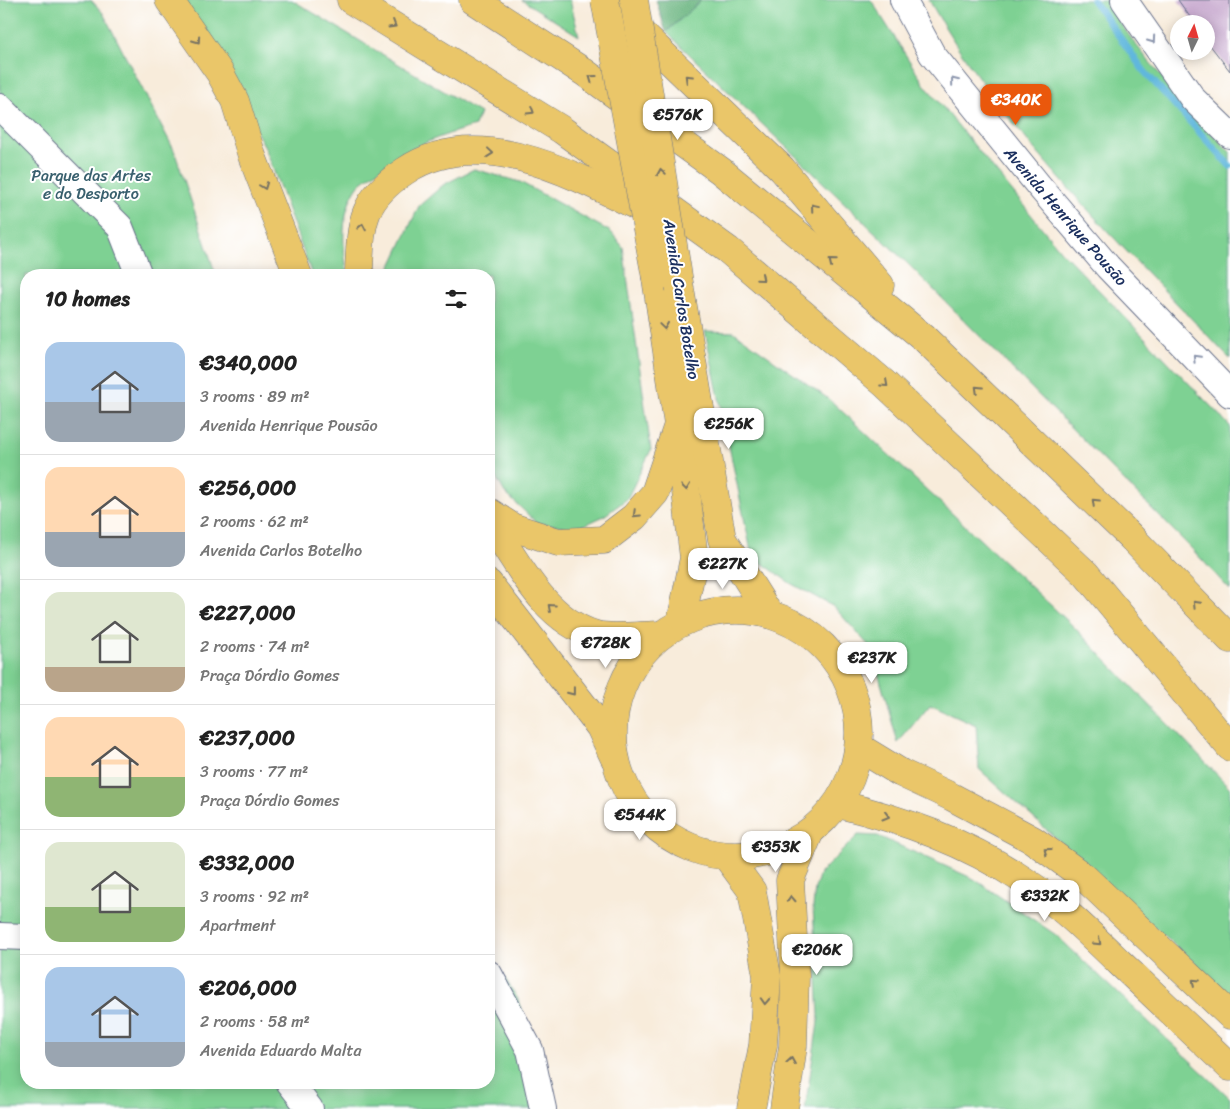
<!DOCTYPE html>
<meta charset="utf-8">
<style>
:root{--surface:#fff;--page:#f2f2f2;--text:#222;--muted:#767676;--line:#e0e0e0;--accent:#ea580c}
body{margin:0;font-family:Sriracha,sans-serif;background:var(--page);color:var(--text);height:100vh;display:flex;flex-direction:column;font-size:19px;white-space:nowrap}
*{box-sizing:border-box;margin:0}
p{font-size:16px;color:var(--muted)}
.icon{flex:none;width:28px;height:28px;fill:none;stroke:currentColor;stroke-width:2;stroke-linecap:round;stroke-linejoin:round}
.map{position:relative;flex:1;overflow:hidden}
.drawer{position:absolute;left:20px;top:269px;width:475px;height:820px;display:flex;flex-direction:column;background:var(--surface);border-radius:20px;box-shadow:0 2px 12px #0003}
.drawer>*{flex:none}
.needle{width:32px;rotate:5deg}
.controls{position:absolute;left:1170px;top:15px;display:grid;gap:10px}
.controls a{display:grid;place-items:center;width:45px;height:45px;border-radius:50%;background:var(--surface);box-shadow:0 2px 12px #0003;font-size:25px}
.price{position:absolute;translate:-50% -42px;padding:0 11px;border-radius:10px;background:#fff;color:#222;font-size:16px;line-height:32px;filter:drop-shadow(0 1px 2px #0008)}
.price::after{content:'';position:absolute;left:50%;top:30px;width:15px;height:11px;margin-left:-8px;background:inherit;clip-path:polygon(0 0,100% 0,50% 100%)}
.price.selected{background:var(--accent);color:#fff}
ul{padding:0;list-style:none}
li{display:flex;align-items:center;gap:15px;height:125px;padding:0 25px}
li+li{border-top:1px solid var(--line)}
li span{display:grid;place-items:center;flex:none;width:140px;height:100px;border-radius:15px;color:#555}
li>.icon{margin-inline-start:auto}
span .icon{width:60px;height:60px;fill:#fffc;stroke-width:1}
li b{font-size:21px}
h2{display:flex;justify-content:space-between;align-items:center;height:60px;padding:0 25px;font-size:21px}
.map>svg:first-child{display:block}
.green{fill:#7ed193;stroke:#4c8078}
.forest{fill:#66b37d;stroke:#40716e}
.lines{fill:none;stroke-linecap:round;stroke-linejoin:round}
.stream{stroke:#61b7dd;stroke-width:7}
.building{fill:#c2a1ca}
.minor-casing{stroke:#68718a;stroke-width:28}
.major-casing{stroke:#68718a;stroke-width:29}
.highway-casing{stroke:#68718a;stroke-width:29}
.minor{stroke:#fff;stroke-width:26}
.major{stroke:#eac669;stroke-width:28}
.highway{stroke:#eac669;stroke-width:28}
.major-bridge-casing{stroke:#68718a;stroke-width:29;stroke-linecap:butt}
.major-bridge{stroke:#eac669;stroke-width:28}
.oneway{stroke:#787363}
.oneway2{stroke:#8d97ae}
.labels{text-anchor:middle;stroke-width:4;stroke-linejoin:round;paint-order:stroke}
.park-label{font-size:16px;fill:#39606e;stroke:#fff}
.street-label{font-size:16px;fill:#1b2f5e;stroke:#fff}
</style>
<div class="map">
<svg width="1230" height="1109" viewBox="0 0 1230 1109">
<rect width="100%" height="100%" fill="#fff"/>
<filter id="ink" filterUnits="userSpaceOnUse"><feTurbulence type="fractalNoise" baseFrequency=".02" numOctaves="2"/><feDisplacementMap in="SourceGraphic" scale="10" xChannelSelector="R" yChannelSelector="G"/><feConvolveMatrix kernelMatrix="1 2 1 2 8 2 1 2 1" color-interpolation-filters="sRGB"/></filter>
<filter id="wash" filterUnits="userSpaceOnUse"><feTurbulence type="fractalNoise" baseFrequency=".0096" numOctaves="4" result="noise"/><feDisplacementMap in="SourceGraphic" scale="20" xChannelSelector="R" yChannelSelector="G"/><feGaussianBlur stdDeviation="1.12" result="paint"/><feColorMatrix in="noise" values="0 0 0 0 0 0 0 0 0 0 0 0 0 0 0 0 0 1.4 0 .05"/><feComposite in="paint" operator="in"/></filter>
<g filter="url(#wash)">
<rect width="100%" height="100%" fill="#f8ecdb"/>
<!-- green -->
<g class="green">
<polygon points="0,0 91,0 103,13 174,150 216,275 26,275 26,1082 489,1082 489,952 518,999 551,1109 0,1109"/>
<path d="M 181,0 L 292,0 L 480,113 L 475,126 C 439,136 406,148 376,172 C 370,176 362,181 358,186 C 340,212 342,246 348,275 L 312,275 L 265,147 Z"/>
<polygon points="522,0 570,0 579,36"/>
<polygon points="702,0 871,0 924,84 1060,250 1230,426 1230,590 1191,548 908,264 666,32"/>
<path d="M 929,0 L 1105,0 C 1140,56 1185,104 1230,152 L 1230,359 C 1125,248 1004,134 929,0 Z"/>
<polygon points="474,169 520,182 611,232 623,247 651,450 627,499 604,516 578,528 537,523 505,493 489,465 489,275 393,275 391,266 419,206 443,185"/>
<polygon points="705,331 734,332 830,400 1072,625 1230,788 1230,995 979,769 976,725 930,704 898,743 871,648 834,607 790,583 752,556"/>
<polygon points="858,835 878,836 974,879 1056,935 1230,1098 1230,1109 805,1109 819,1016 813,907 815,888 820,873"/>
</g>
<!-- forest -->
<polygon class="forest" points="656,0 702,0 666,32"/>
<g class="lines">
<!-- stream -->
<polyline class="stream" points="1093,0 1144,71 1230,166"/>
</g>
<g id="blocks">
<!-- building -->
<polygon class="building" points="1178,0 1230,0 1230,71 1206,40 1206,24 1195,24"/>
</g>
</g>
<g filter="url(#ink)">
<use href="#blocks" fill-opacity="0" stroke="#68718a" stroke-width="1"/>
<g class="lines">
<!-- minor casing -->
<g class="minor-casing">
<g id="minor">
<polyline points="903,0 932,54 1039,186 1108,267 1230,394"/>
<polyline points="1124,0 1193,99 1230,135"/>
<polyline points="0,107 120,227 139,275"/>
<polyline points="0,936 26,937"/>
<polyline points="489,974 530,1050 543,1109"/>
<polyline points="289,1082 310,1109"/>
</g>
</g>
<!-- major casing -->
<g class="major-casing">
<g id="major">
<polyline points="656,278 678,425 694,558 681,622"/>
<polyline points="680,289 722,539 769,614"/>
<circle cx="736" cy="733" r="123"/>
<polyline points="860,748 901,773 952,797 1033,840 1084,877 1230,1015"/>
<path d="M 838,804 C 904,820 966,842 1023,880 C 1059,903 1089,933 1120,963 C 1157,998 1193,1032 1230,1067"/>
<polyline points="727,857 752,891 767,976 763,1045 751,1109"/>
<polyline points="784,1109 793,1046 795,976 790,880 809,834"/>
</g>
</g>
<!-- highway casing -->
<g class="highway-casing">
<g id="highway">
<polyline points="169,0 220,73 235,101 252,156 298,275"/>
<polyline points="351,0 562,130 728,250 885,384 1086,574 1230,747"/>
<polyline points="473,0 584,72 721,171 924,338 1130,536 1230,639"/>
<polyline points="607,0 782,169 880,285"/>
<path d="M 361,275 L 359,271 C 361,222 361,200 405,171 C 484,118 588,183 661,218"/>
<polyline points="489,512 512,527 558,542 604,540 634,517 655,493 678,425"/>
<path d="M 489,520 C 517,562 544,620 596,635 C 610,639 645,635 661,635"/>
<polyline points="489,584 600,727 614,757"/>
</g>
</g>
<!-- minor -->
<use href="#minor" class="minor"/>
<!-- major -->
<use href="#major" class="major"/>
<!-- highway -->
<use href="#highway" class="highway"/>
<!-- major-bridge casing -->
<g class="major-bridge-casing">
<g id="major-bridge">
<polyline points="605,0 656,278"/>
<polyline points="634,0 680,289"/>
</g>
</g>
<!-- major-bridge -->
<use href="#major-bridge" class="major-bridge"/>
</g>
<!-- one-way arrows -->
<defs><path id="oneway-chevron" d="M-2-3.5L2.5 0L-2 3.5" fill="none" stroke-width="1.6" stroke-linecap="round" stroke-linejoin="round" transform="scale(1.25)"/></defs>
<g class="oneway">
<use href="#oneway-chevron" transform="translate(393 25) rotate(31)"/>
<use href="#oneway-chevron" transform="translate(197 40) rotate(55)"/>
<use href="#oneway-chevron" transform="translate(592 78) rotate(-144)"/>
<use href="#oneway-chevron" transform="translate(688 78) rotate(-136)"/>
<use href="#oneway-chevron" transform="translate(531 111) rotate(32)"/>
<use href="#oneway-chevron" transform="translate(490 153) rotate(6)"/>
<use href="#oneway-chevron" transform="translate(661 172) rotate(-99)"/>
<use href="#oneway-chevron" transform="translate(264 186) rotate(69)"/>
<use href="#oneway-chevron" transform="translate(814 207) rotate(-130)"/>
<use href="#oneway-chevron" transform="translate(362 227) rotate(-79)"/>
<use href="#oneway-chevron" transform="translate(832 262) rotate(-141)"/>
<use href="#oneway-chevron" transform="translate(761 278) rotate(41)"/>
<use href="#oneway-chevron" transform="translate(664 326) rotate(82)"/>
<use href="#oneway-chevron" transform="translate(885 384) rotate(42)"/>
<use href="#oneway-chevron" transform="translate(978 389) rotate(-136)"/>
<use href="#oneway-chevron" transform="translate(686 487) rotate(83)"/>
<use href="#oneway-chevron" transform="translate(1095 502) rotate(-136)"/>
<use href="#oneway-chevron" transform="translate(636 514) rotate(136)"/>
<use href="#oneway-chevron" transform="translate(1196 604) rotate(-134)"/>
<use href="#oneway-chevron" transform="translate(551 607) rotate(-138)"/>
<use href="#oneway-chevron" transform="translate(572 692) rotate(52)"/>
<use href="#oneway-chevron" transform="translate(886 816) rotate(16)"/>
<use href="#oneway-chevron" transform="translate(1047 851) rotate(-144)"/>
<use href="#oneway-chevron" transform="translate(791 899) rotate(-93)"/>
<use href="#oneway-chevron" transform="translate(1098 942) rotate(43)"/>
<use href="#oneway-chevron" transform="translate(1195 982) rotate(-137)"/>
<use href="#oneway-chevron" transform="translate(765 1001) rotate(93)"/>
<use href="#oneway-chevron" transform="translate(791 1061) rotate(-81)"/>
</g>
<g class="oneway2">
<use href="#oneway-chevron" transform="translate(1152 40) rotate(55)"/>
<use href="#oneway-chevron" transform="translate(954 81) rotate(-129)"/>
<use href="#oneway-chevron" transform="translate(1196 358) rotate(-134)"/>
</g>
</g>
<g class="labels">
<!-- park labels -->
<g class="park-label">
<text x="91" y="181">Parque das Artes<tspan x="91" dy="18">e do Desporto</tspan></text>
</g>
<!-- street labels -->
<g class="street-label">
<text transform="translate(1066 216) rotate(49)" y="6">Avenida Henrique Pousão</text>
<text transform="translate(682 299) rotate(81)" y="6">Avenida Carlos Botelho</text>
</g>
</g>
</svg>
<div class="controls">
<a><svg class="needle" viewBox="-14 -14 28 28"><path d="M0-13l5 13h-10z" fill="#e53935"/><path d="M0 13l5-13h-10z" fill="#767676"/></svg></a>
</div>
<b class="price selected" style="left:1016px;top:126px">€340K</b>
<b class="price" style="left:678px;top:141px">€576K</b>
<b class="price" style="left:729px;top:450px">€256K</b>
<b class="price" style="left:723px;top:590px">€227K</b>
<b class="price" style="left:606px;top:669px">€728K</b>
<b class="price" style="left:872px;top:684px">€237K</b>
<b class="price" style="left:640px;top:841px">€544K</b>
<b class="price" style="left:776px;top:873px">€353K</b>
<b class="price" style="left:1045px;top:922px">€332K</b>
<b class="price" style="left:817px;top:976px">€206K</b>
<section class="drawer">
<h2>10 homes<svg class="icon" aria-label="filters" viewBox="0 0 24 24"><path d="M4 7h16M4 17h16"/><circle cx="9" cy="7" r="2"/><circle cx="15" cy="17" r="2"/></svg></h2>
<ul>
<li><span style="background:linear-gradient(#a9c7e8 60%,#9aa5b1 0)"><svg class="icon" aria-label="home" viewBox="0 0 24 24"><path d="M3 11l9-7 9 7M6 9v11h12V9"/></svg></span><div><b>€340,000</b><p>3 rooms · 89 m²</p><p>Avenida Henrique Pousão</p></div></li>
<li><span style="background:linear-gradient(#ffd9b3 65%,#9aa5b1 0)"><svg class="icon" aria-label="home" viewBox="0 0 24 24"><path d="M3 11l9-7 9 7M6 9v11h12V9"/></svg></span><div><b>€256,000</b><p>2 rooms · 62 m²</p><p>Avenida Carlos Botelho</p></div></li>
<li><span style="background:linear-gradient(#dfe7d0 75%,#b9a48a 0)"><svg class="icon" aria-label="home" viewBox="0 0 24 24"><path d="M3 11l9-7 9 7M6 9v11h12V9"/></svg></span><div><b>€227,000</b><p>2 rooms · 74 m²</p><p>Praça Dórdio Gomes</p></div></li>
<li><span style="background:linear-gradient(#ffd9b3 60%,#8fb573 0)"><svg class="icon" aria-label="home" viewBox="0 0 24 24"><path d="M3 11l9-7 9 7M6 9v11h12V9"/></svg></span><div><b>€237,000</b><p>3 rooms · 77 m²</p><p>Praça Dórdio Gomes</p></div></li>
<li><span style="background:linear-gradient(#dfe7d0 65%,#8fb573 0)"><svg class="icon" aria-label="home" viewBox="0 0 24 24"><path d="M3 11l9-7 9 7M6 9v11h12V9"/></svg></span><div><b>€332,000</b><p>3 rooms · 92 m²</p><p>Apartment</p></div></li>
<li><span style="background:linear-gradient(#a9c7e8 75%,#9aa5b1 0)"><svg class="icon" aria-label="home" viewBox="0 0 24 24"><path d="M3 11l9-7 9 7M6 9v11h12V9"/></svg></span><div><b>€206,000</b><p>2 rooms · 58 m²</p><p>Avenida Eduardo Malta</p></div></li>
</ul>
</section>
</div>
